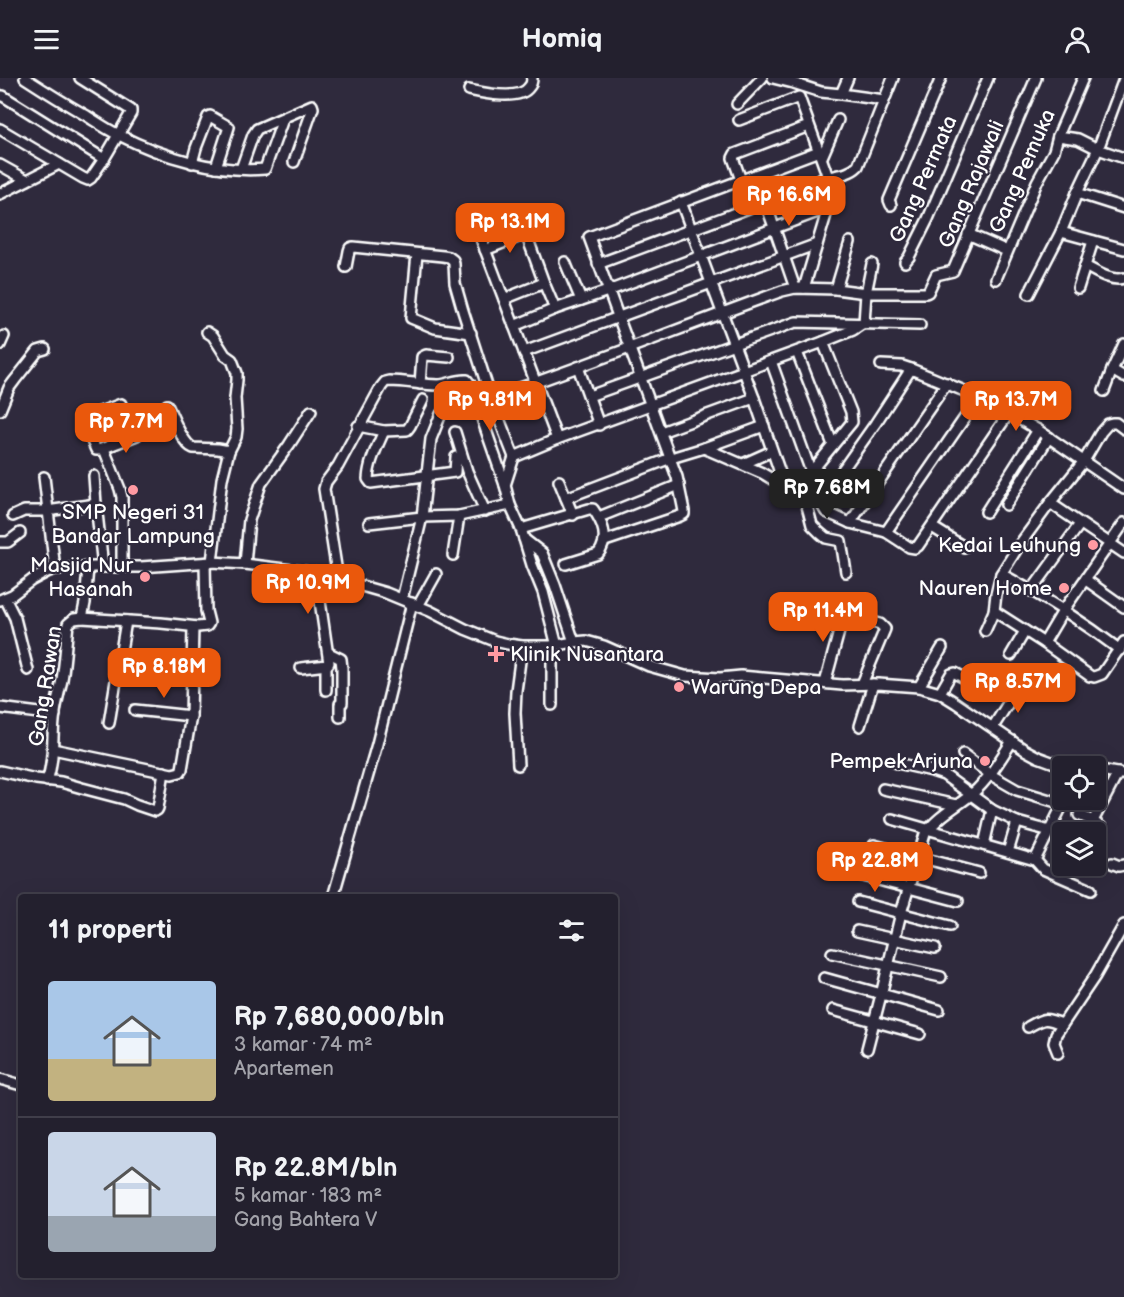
<!DOCTYPE html>
<html lang="id">
<meta charset="utf-8">
<style>
:root{--surface:#23202e;--page:#2b2836;--text:#f1f3f6;--muted:#a3a3aa;--line:#403e4a;--accent:#ea580c}
body{margin:0;font-family:"Balsamiq Sans",sans-serif;background:var(--page);color:var(--text);height:100vh;display:flex;flex-direction:column;font-size:22px;white-space:nowrap}
*{box-sizing:border-box;margin:0}
p{font-size:20px;color:var(--muted)}
.icon{flex:none;width:33px;height:33px;fill:none;stroke:currentColor;stroke-width:2;stroke-linecap:round;stroke-linejoin:round}
.map{position:relative;flex:1;overflow:hidden}
.sheet{position:absolute;left:18px;top:816px;width:600px;height:384px;display:flex;flex-direction:column;background:var(--surface);border-radius:6px;box-shadow:0 6px 24px #0002,0 0 0 2px var(--line)}
.sheet>*{flex:none}
.fabs{position:absolute;left:1052px;top:678px;display:grid;gap:12px}
.fabs a{display:grid;place-items:center;width:54px;height:54px;border-radius:6px;background:var(--surface);box-shadow:0 6px 24px #0002,0 0 0 2px var(--line);font-size:30px}
.price{position:absolute;translate:-50% -51px;padding:0 14px;border-radius:12px;background:var(--accent);color:#fff;font-size:20px;line-height:39px;filter:drop-shadow(0 2px 3px #0008)}
.price::after{content:'';position:absolute;left:50%;top:36px;width:18px;height:14px;margin-left:-9px;background:inherit;clip-path:polygon(0 0,100% 0,50% 100%)}
.price.selected{background:#222;color:#fff}
ul{padding:0;list-style:none}
li{display:flex;align-items:center;gap:18px;height:150px;padding:0 30px}
li+li{border-top:2px solid var(--line)}
li span{display:grid;place-items:center;flex:none;width:168px;height:120px;border-radius:6px;color:#555}
li>.icon{margin-inline-start:auto}
span .icon{width:72px;height:72px;fill:#fffc;stroke-width:1}
li b{font-size:26px}
h2{display:flex;justify-content:space-between;align-items:center;height:72px;padding:0 30px;font-size:26px}
header{display:flex;justify-content:space-between;align-items:center;height:78px;padding:0 30px;background:var(--surface);font-size:27px;font-weight:700}
.map>svg:first-child{display:block}
.lines{fill:none;stroke-linecap:round;stroke-linejoin:round}
.minor-casing{stroke:#fff;stroke-width:14}
.minor{stroke:#2f2a3d;stroke-width:9}
.poi-dot{fill:#ff9aa2;stroke:#2f2a3d;stroke-width:2}
.labels{text-anchor:middle;stroke-width:4.5;stroke-linejoin:round;paint-order:stroke}
.street-label{font-size:21px;fill:#fff;stroke:#2f2a3d}
.poi-label{font-size:21px;fill:#fff;stroke:#2f2a3d;text-anchor:end}
</style>
<header><svg class="icon" aria-label="menu" viewBox="0 0 24 24"><path d="M4 6h16M4 12h16M4 18h16"/></svg>Homiq<svg class="icon" aria-label="person" viewBox="0 0 24 24"><circle cx="12" cy="8" r="4"/><path d="M4 21q1-7 8-7t8 7"/></svg></header>
<div class="map">
<svg width="1124" height="1219" viewBox="0 0 1124 1219">
<rect width="100%" height="100%" fill="#2f2a3d"/>
<filter id="ink" filterUnits="userSpaceOnUse"><feTurbulence type="fractalNoise" baseFrequency=".0167" numOctaves="2"/><feDisplacementMap in="SourceGraphic" scale="12" xChannelSelector="R" yChannelSelector="G"/><feConvolveMatrix kernelMatrix="1 2 1 2 8 2 1 2 1" color-interpolation-filters="sRGB"/></filter>
<g filter="url(#ink)">
<g class="lines">
<!-- minor casing -->
<g class="minor-casing">
<g id="minor">
<path d="M 25,0 C 45,13 66,26 87,38 C 98,45 108,52 119,57 C 162,79 216,95 265,91 L 283,41"/>
<polyline points="773,0 793,5 821,14 841,16 884,22"/>
<path d="M 469,12 C 483,15 520,23 529,9 C 531,7 532,3 532,0"/>
<polyline points="841,16 848,0"/>
<polyline points="0,18 3,18 104,81"/>
<polyline points="737,26 762,0"/>
<polyline points="739,42 799,19 828,99"/>
<polyline points="0,51 83,100 88,102 91,100 104,81 131,35 131,32 80,0"/>
<polyline points="1058,58 1078,61 1098,71 1124,80"/>
<polyline points="822,79 838,42"/>
<polyline points="192,85 196,70 208,39 210,38 229,49 216,89"/>
<polyline points="0,87 27,102"/>
<polyline points="241,91 253,57 257,51 312,27 313,30 294,84"/>
<polyline points="756,97 795,210"/>
<polyline points="741,102 733,80 735,76 809,48"/>
<polyline points="1077,115 1124,130"/>
<polyline points="0,116 59,86"/>
<polyline points="681,124 754,320 785,409"/>
<polyline points="891,127 889,122 941,0"/>
<polyline points="475,145 557,361"/>
<polyline points="1061,154 1124,171"/>
<polyline points="526,156 544,205"/>
<polyline points="968,156 1007,173"/>
<polyline points="485,172 526,156 536,150"/>
<polyline points="417,176 411,240 435,250 471,255"/>
<polyline points="565,184 581,222"/>
<polyline points="905,184 909,179 928,141 988,0"/>
<path d="M 598,186 C 672,158 747,132 820,102 C 833,97 848,98 858,88 L 893,0"/>
<path d="M 1085,188 C 1097,194 1111,204 1124,200"/>
<polyline points="346,189 349,173 350,170 353,169 443,178 449,179 453,182 454,186 455,205 463,233 491,320 514,379 505,407"/>
<polyline points="996,201 1037,104 1054,73 1058,58 1083,0"/>
<polyline points="804,210 838,97"/>
<polyline points="1078,210 1093,163"/>
<polyline points="836,211 850,164"/>
<polyline points="1029,216 1061,154 1077,115 1098,71 1124,1"/>
<polyline points="504,221 544,205 555,231"/>
<polyline points="864,245 866,215 872,186"/>
<polyline points="514,248 555,231 608,213 828,130"/>
<polyline points="207,254 213,258 225,277 232,282 237,295 237,302 235,320 237,351 236,359 229,373 222,401 212,484"/>
<polyline points="0,267 4,258"/>
<polyline points="524,274 817,166"/>
<polyline points="797,274 833,367"/>
<polyline points="771,283 811,394"/>
<polyline points="881,287 902,288 911,291 979,319 1009,335 1038,352 1124,411"/>
<polyline points="578,289 599,347"/>
<polyline points="911,291 875,346 822,421 823,429 826,434 850,445 886,454 909,469 915,470 918,468 1009,335"/>
<polyline points="1112,292 1124,299"/>
<polyline points="420,306 422,279 426,277 449,279"/>
<polyline points="1104,313 1112,292 1124,266"/>
<polyline points="589,318 796,244 920,247"/>
<path d="M 491,320 C 589,287 685,248 782,213 L 795,210 L 836,211 L 866,215 L 926,215 L 928,214 L 936,197 L 953,193 L 1036,0"/>
<polyline points="121,326 87,339 84,345 96,372 99,372 137,357"/>
<path d="M 167,327 C 173,339 182,365 193,370 L 218,371 L 229,373"/>
<polyline points="0,332 9,310 15,302 38,273 45,271"/>
<polyline points="358,348 384,353 407,352 410,348 423,322"/>
<path d="M 384,353 C 377,369 369,384 368,401 L 371,405 L 455,394 L 456,379"/>
<polyline points="455,354 467,393 485,433"/>
<polyline points="661,354 754,320"/>
<polyline points="704,370 762,395 785,409 794,412 805,420 812,447 820,455 826,460 841,463 846,494"/>
<polyline points="104,371 120,411 122,419 122,489"/>
<polyline points="514,379 557,361 823,264 853,252 862,246"/>
<polyline points="743,386 772,373"/>
<polyline points="94,398 96,426 103,489"/>
<polyline points="44,399 55,491"/>
<polyline points="559,403 573,437"/>
<polyline points="794,412 811,394 852,344 851,334 823,264"/>
<polyline points="566,420 671,380 704,370 764,348"/>
<polyline points="1050,425 1124,475"/>
<polyline points="1006,427 1049,359"/>
<polyline points="986,434 1038,352"/>
<polyline points="13,438 24,433 47,433 96,426"/>
<polyline points="599,439 679,407"/>
<polyline points="369,445 422,439 459,438 510,427"/>
<polyline points="850,445 947,305"/>
<polyline points="932,449 964,469"/>
<path d="M 521,451 L 589,431 L 593,431 C 603,445 610,461 598,476 L 566,486"/>
<polyline points="886,454 979,319"/>
<polyline points="524,461 542,475 555,507 574,564"/>
<polyline points="605,463 680,438 684,436 684,433 677,399 589,159 819,73"/>
<polyline points="0,464 8,464 20,455"/>
<polyline points="453,477 459,438"/>
<polyline points="245,486 249,442 261,406 289,367 311,333"/>
<path d="M 1001,496 C 1043,518 1082,543 1120,572"/>
<path d="M 338,501 L 324,411 L 326,404 L 338,388 L 381,309 L 385,304 L 389,303 C 406,303 422,307 438,307 C 448,307 457,301 467,302 L 470,306 L 505,407 L 510,427 L 521,451 L 532,487 L 543,514 L 557,568"/>
<polyline points="1086,502 1124,529"/>
<polyline points="1032,512 1080,446"/>
<polyline points="5,520 15,540 28,592"/>
<polyline points="402,521 422,439 431,361 441,336"/>
<polyline points="0,522 12,517 32,502 47,494 55,491 94,489 141,489 212,484 245,486 316,495 386,515 430,533 465,551 495,563 508,566 522,568 552,568 574,564 586,563 604,568 649,588 685,598 720,600 741,598 842,607 878,606 919,609 940,615 956,625 1025,672 1038,679 1057,686 1079,688"/>
<polyline points="418,528 436,496"/>
<polyline points="994,533 1044,565 1090,598 1094,599 1102,596 1124,564"/>
<polyline points="82,540 161,545 198,549 207,548 209,545 206,533 205,485"/>
<polyline points="985,553 994,533 996,516 1001,496 1020,466 1050,425 1084,383 1101,354 1108,346 1112,345 1116,345 1124,351"/>
<polyline points="1044,565 1063,533 1124,445"/>
<polyline points="552,568 552,627"/>
<polyline points="329,575 341,581 342,590 342,625 340,626 340,639"/>
<polyline points="1011,577 1025,553"/>
<polyline points="326,587 326,612"/>
<polyline points="301,590 327,587 329,585 319,516 318,495"/>
<polyline points="825,605 843,539 847,537 880,546 885,551 862,606"/>
<polyline points="919,609 942,570"/>
<polyline points="940,615 951,596 955,595 983,610"/>
<polyline points="0,630 55,637"/>
<polyline points="135,632 191,638"/>
<polyline points="109,645 126,543"/>
<polyline points="860,648 873,606"/>
<polyline points="993,649 1007,627 1016,608"/>
<polyline points="53,671 172,696 180,694 182,691 191,638 193,549"/>
<polyline points="897,685 932,693 944,697 992,732 1017,744 1050,753"/>
<polyline points="518,687 515,635 516,613 522,568"/>
<polyline points="1095,691 1122,696"/>
<polyline points="0,693 36,701 61,704 82,710 124,721 137,727 155,733 157,732 158,730 164,694"/>
<path d="M 47,703 C 54,683 52,663 54,643 C 55,629 59,615 62,602 C 65,583 66,564 68,546 L 74,541 L 82,540 L 85,525 L 88,490"/>
<polyline points="883,711 956,727"/>
<polyline points="1079,737 1093,743 1101,749 1101,756 1095,765"/>
<polyline points="892,741 1035,782 1063,726 1017,712 991,697 963,676"/>
<polyline points="1093,743 1118,695"/>
<polyline points="874,767 979,795"/>
<polyline points="984,767 992,732"/>
<polyline points="1008,774 1017,744"/>
<polyline points="1035,782 1043,791 1091,812"/>
<polyline points="1112,785 1119,788 1124,787"/>
<polyline points="848,794 958,823"/>
<polyline points="333,819 377,666 412,525"/>
<polyline points="858,824 950,848"/>
<polyline points="857,853 935,870"/>
<polyline points="832,875 941,899"/>
<polyline points="824,900 939,932"/>
<polyline points="833,932 920,956"/>
<path d="M 1028,949 C 1044,940 1044,939 1062,946"/>
<path d="M 867,971 L 881,917 L 901,835 L 925,756 C 937,739 956,729 972,716 C 989,701 1000,682 1012,663"/>
<polyline points="1058,975 1054,965 1056,956 1095,898 1124,847"/>
<polyline points="0,1001 21,1007"/>
</g>
</g>
<!-- minor -->
<use href="#minor" class="minor"/>
</g>
</g>
<!-- markers -->
<g class="poi-dot">
<circle cx="133" cy="412" r="6"/>
<circle cx="1093" cy="467" r="6"/>
<circle cx="145" cy="499" r="6"/>
<circle cx="1064" cy="510" r="6"/>
<path d="M493 567h6v6h6v6h-6v6h-6v-6h-6v-6h6z"/>
<circle cx="679" cy="609" r="6"/>
<circle cx="985" cy="683" r="6"/>
</g>
<g class="labels">
<!-- street labels -->
<g class="street-label">
<text transform="translate(1022 93) rotate(-66)" y="7">Gang Pemuka</text>
<text transform="translate(923 101) rotate(-66)" y="7">Gang Permata</text>
<text transform="translate(971 106) rotate(-67)" y="7">Gang Rajawali</text>
<text transform="translate(45 608) rotate(-81)" y="7">Gang Rawan</text>
</g>
<!-- poi labels -->
<g class="poi-label">
<text x="133" y="441" text-anchor="middle">SMP Negeri 31<tspan x="133" dy="24">Bandar Lampung</tspan></text>
<text x="1081" y="474">Kedai Leuhung</text>
<text x="133" y="494">Masjid Nur<tspan x="133" dy="24">Hasanah</tspan></text>
<text x="1052" y="517">Nauren Home</text>
<text x="510" y="583" text-anchor="start">Klinik Nusantara</text>
<text x="691" y="616" text-anchor="start">Warung Depa</text>
<text x="973" y="690">Pempek Arjuna</text>
</g>
</g>
</svg>
<div class="fabs">
<a><svg class="icon" aria-label="locate" viewBox="0 0 24 24"><circle cx="12" cy="12" r="6"/><path d="M12 2v4M12 18v4M2 12h4M18 12h4"/></svg></a>
<a><svg class="icon" aria-label="layers" viewBox="0 0 24 24"><path d="M12 4l9 5-9 5-9-5zM3 14l9 5 9-5"/></svg></a>
</div>
<b class="price" style="left:789px;top:149px">Rp 16.6M</b>
<b class="price" style="left:510px;top:176px">Rp 13.1M</b>
<b class="price" style="left:490px;top:354px">Rp 9.81M</b>
<b class="price" style="left:1016px;top:354px">Rp 13.7M</b>
<b class="price" style="left:126px;top:376px">Rp 7.7M</b>
<b class="price selected" style="left:827px;top:442px">Rp 7.68M</b>
<b class="price" style="left:308px;top:537px">Rp 10.9M</b>
<b class="price" style="left:823px;top:565px">Rp 11.4M</b>
<b class="price" style="left:164px;top:621px">Rp 8.18M</b>
<b class="price" style="left:1018px;top:636px">Rp 8.57M</b>
<b class="price" style="left:875px;top:815px">Rp 22.8M</b>
<section class="sheet">
<h2>11 properti<svg class="icon" aria-label="filters" viewBox="0 0 24 24"><path d="M4 7h16M4 17h16"/><circle cx="9" cy="7" r="2"/><circle cx="15" cy="17" r="2"/></svg></h2>
<ul>
<li><span style="background:linear-gradient(#a9c7e8 65%,#c2b280 0)"><svg class="icon" aria-label="home" viewBox="0 0 24 24"><path d="M3 11l9-7 9 7M6 9v11h12V9"/></svg></span><div><b>Rp 7,680,000/bln</b><p>3 kamar · 74 m²</p><p>Apartemen</p></div></li>
<li><span style="background:linear-gradient(#c9d6e8 70%,#9aa5b1 0)"><svg class="icon" aria-label="home" viewBox="0 0 24 24"><path d="M3 11l9-7 9 7M6 9v11h12V9"/></svg></span><div><b>Rp 22.8M/bln</b><p>5 kamar · 183 m²</p><p>Gang Bahtera V</p></div></li>
</ul>
</section>
</div>
